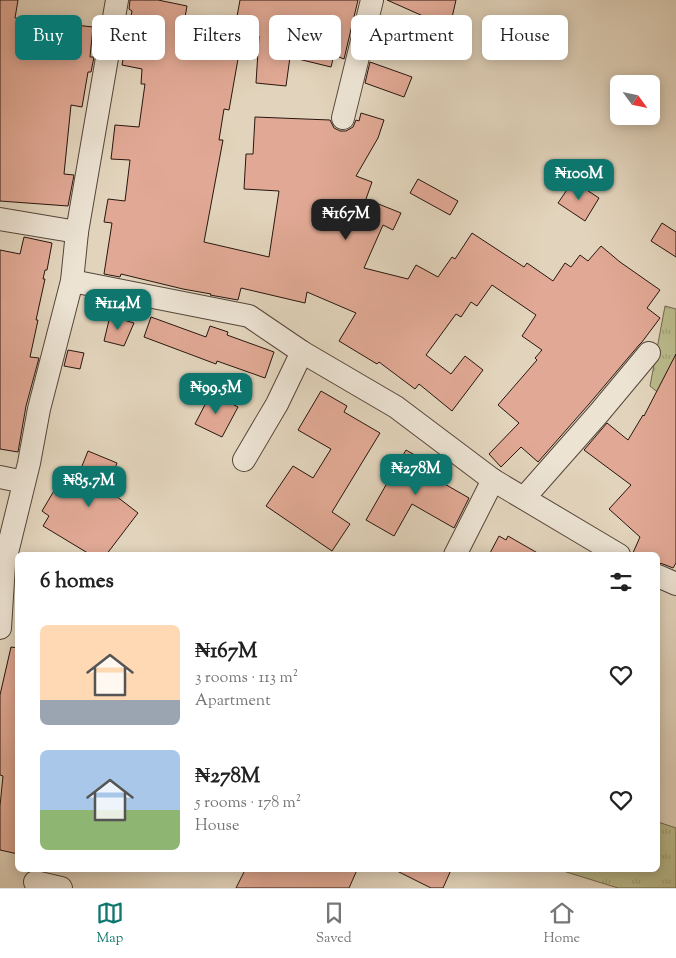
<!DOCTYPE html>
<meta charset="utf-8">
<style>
:root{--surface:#fff;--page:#f6f6f6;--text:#222;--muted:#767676;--line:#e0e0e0;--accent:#0f766e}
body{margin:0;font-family:"Sorts Mill Goudy",serif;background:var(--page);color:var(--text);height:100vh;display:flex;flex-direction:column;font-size:19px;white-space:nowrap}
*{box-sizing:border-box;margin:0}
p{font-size:16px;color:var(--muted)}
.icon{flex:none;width:28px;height:28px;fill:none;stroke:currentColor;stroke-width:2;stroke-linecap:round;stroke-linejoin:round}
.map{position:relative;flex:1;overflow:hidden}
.side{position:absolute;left:15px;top:552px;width:645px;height:320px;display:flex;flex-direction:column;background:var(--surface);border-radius:8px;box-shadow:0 2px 12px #0003}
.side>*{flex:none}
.guide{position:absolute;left:15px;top:15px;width:646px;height:45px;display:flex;gap:10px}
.needle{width:32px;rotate:123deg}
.fabs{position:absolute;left:610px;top:75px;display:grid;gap:10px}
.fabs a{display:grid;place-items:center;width:50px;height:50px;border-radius:8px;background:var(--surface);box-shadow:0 2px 12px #0003;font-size:25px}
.price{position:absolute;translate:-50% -42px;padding:0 11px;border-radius:10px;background:var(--accent);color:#fff;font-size:16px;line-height:32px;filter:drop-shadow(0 1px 2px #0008)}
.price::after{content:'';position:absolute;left:50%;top:30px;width:15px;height:11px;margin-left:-8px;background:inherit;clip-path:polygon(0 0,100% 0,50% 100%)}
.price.selected{background:#222;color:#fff}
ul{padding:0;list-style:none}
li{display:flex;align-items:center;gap:15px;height:125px;padding:0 25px}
li span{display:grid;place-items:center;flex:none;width:140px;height:100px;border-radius:8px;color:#555}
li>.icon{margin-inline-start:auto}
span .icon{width:60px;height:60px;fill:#fffc;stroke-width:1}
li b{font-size:21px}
h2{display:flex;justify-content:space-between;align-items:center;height:60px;padding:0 25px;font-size:21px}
.pill{padding:0 18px;border-radius:8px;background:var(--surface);box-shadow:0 2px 12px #0003;font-size:18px;line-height:45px}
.pill.selected{background:var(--accent);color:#fff}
.tabs{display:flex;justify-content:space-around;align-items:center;height:70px;border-top:1px solid var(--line);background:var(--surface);font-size:14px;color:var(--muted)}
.tabs a{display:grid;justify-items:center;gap:2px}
.tabs .selected{color:var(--accent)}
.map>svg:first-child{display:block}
.grass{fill:url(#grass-tufts);stroke:#71684e}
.building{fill:#e1a995;stroke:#28160f}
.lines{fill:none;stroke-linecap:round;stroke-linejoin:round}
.minor-casing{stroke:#56463a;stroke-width:24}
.minor{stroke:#ece3d3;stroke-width:22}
</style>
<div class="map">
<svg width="676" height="888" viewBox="0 0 676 888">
<defs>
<pattern id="grass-tufts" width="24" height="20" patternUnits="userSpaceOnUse" patternTransform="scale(1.25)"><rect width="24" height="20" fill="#babb8c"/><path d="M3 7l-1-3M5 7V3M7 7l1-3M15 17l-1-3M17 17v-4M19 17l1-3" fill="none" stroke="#a0a078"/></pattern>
</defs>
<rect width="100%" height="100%" fill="#e2d4bc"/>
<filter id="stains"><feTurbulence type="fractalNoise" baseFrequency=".004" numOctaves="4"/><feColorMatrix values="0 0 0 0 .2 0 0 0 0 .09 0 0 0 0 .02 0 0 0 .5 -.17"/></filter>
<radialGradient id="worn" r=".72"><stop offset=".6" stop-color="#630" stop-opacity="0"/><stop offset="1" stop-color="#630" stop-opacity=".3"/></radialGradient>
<!-- grass -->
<g class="grass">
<polygon points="665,306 676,309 676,404 667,400 650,386"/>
<polygon points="658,822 676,828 676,888 618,888 560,870 658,870"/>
</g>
<!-- building -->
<g class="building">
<polygon points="0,0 18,0 15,18 93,27 90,57 94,57 91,72 88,72 82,107 71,105 64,174 74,175 68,206 0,201"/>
<polygon points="130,0 158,0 187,6 182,34 241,42 229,110 224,109 219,140 223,140 204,242 269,257 279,191 244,189 246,154 253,154 255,117 330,120 334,128 340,131 346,131 353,127 356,120 359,121 361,113 384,120 378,138 356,176 372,182 366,199 401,213 393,230 383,225 364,268 408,279 416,265 438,277 452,257 455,259 472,233 524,267 527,263 553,281 565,263 571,267 580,255 588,261 601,246 620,262 660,290 647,308 660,318 642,342 639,345 589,404 538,462 521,447 501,467 489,454 519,423 498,405 537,360 535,358 542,350 522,336 536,315 492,285 477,306 471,302 461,317 456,314 426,355 451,374 465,356 483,370 452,411 419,384 415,389 379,362 377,364 339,341 356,313 307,292 305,303 241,288 238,300 210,295 211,294 183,289 121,274 120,277 104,274 112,223 104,222 108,199 125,201 130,160 111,159 115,125 139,127 145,84 141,84 142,69 122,65 132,11 129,9"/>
<polygon points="240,0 358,0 344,59 334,55 331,67 290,57 286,86 256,83 259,36 234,33"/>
<polygon points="387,0 456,0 451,22 423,16"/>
<polygon points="370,62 412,77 404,97 365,83"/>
<polygon points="418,179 458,201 450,215 410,193"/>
<polygon points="573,181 599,198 585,221 558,203"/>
<polygon points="662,223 676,232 676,257 651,241"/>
<polygon points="24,237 52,243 47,270 45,270 43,279 45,279 36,320 38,320 30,357 39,358 26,406 18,452 0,449 0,250 20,254"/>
<polygon points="110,316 134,323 124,346 104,341"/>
<polygon points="151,317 206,337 210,326 228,332 227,335 274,352 265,378 217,361 216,364 144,337"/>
<polygon points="68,350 84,353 80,369 64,366"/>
<polygon points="676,354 676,563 673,568 663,564 658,563 658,555 632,555 640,537 609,509 631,485 584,450 607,423 628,440 643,415 644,416"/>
<polygon points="321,391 347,406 344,412 380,433 332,512 350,524 332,551 266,506 293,466 313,478 331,449 298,430"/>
<polygon points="211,393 238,407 222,437 195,424"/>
<polygon points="406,450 434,466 429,475 469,498 454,528 412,504 394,536 366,520"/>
<polygon points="88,451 117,463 107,489 138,513 106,555 91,555 43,526 49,516 42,511 64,474 76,481"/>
<polygon points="499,536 506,540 508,536 541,555 489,555"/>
<polygon points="11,647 18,648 18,854 0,850 0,806 3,776 0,775 0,695"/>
<polygon points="245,870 357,870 349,888 236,888"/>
<polygon points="395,870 451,870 443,888 431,888"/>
</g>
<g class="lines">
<!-- minor casing -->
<g class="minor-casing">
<g id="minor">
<polyline points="343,118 372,0"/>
<polyline points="0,219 77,232"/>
<polyline points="72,281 249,316 302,352 396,407 493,480 619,555"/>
<polyline points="244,460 277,404 302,352"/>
<polyline points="0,477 24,482"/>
<polyline points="524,498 599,413 649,353"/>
<polyline points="455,555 493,480"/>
<polyline points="658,576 676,584"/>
<polyline points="0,628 4,565 29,463 39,409 72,281 77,232 117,0"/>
<polyline points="35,882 61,888"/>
</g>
</g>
<!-- minor -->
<use href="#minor" class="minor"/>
</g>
<rect width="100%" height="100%" filter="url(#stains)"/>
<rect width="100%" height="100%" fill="url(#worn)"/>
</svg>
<div class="fabs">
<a><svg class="needle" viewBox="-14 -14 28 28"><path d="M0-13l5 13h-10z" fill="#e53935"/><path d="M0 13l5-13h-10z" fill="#767676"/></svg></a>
</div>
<b class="price" style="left:579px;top:201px">₦100M</b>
<b class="price selected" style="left:346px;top:241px">₦167M</b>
<b class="price" style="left:118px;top:331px">₦114M</b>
<b class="price" style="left:216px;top:415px">₦99.5M</b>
<b class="price" style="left:416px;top:496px">₦278M</b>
<b class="price" style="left:89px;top:508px">₦85.7M</b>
<div class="guide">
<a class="pill selected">Buy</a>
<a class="pill">Rent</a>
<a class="pill">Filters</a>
<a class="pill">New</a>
<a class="pill">Apartment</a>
<a class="pill">House</a>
</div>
<section class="side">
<h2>6 homes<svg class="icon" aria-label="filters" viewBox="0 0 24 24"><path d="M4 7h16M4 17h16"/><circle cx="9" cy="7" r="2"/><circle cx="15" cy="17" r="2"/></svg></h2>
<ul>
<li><span style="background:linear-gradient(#ffd9b3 75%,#9aa5b1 0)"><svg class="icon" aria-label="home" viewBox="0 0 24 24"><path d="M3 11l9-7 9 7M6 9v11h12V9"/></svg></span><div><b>₦167M</b><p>3 rooms · 113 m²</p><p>Apartment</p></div><svg class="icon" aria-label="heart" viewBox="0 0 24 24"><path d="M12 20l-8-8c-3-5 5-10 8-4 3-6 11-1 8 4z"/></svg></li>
<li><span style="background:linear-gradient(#a9c7e8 60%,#8fb573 0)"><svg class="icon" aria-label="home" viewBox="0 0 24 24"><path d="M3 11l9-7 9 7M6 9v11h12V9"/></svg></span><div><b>₦278M</b><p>5 rooms · 178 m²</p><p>House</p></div><svg class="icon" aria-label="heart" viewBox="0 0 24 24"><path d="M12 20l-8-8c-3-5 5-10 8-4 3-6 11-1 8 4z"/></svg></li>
</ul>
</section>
</div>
<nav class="tabs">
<a class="selected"><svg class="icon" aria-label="map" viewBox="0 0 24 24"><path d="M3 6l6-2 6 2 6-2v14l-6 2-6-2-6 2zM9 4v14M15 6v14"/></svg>Map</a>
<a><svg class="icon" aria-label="saved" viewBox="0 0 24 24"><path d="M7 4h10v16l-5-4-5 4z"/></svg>Saved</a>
<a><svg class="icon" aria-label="home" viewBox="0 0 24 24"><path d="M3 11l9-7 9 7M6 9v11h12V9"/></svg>Home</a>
</nav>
